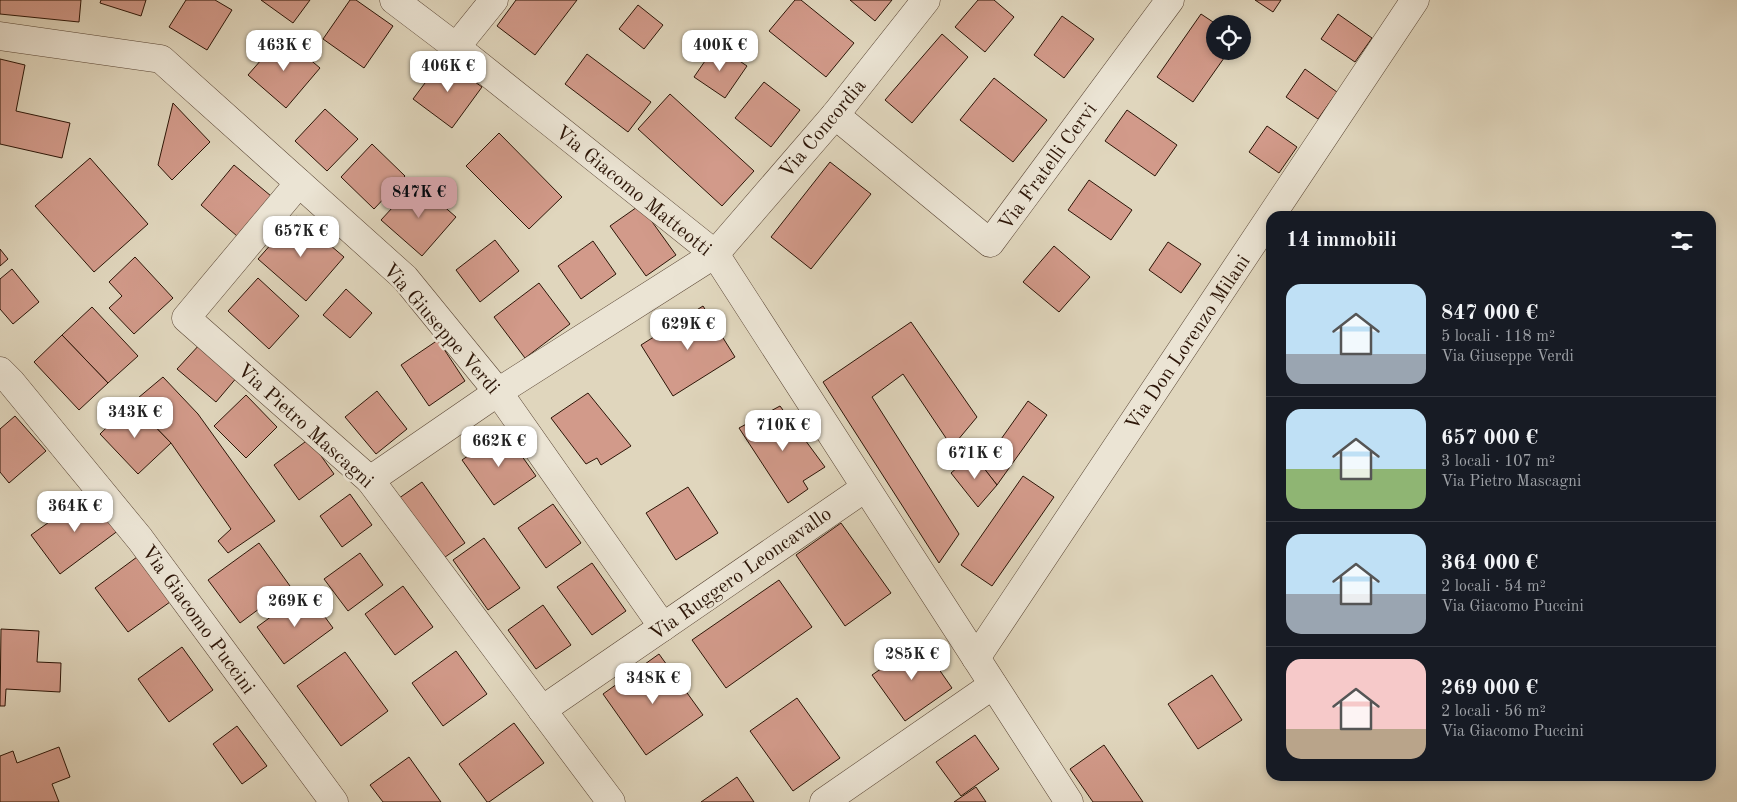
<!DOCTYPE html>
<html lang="it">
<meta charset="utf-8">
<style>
:root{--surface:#171b24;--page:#20242c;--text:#f1f3f6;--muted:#9ea1a6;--line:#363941;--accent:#c59692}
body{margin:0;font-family:"Old Standard TT",serif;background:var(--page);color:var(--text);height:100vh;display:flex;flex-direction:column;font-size:19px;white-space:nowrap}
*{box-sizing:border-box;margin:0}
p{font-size:16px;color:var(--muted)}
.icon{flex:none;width:28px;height:28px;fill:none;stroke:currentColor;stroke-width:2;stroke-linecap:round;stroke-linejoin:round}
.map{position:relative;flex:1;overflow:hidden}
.panel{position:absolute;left:1266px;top:211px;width:450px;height:570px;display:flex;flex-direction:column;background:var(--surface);border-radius:15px;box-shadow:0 2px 8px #0003}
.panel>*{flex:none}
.controls{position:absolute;left:1206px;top:15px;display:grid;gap:10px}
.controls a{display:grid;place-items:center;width:45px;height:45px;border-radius:50%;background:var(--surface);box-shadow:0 2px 8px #0003;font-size:25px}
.price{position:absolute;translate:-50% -42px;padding:0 11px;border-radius:10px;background:#fff;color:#222;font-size:16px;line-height:32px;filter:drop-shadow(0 1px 2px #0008)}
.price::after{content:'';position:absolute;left:50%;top:30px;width:15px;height:11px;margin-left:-8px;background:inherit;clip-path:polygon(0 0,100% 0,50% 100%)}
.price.active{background:var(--accent);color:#111}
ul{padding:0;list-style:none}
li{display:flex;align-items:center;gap:15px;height:125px;padding:0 20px}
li+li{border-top:1px solid var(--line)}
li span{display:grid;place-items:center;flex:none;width:140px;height:100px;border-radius:15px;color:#555}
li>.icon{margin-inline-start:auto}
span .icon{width:60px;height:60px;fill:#fffc;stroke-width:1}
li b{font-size:21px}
h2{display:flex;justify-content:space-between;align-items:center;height:60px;padding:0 20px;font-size:21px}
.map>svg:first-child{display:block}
.building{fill:#d29a8a;stroke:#2c1507}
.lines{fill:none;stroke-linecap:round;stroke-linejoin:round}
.minor-casing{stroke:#594534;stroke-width:29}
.minor{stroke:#ebe4d4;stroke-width:28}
.labels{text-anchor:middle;stroke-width:5;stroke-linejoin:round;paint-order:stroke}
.street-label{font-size:20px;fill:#2c1507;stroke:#ebe4d4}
</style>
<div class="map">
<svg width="1737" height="802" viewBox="0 0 1737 802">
<rect width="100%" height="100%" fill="#e0d6bd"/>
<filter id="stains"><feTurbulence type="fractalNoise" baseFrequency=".004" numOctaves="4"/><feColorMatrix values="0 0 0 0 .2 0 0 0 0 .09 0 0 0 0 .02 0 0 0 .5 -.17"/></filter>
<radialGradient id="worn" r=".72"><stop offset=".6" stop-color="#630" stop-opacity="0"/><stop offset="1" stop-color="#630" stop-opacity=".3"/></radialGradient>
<!-- building -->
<g class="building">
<polygon points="0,0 81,0 79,22 0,14"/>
<polygon points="101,0 146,0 141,16 100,3"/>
<polygon points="186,0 215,0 232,10 207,50 169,27"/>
<polygon points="261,0 310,0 293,23"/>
<polygon points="350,0 356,0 393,26 364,68 323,39"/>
<polygon points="516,0 577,0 535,55 497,26"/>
<polygon points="795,0 801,0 854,43 826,77 769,31"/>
<polygon points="850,0 892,0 875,21"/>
<polygon points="978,0 994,0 1014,17 985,52 955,27"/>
<polygon points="1255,0 1281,0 1273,12"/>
<polygon points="638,5 663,25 644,49 619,29"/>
<polygon points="1201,14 1216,24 1215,51 1229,51 1193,102 1157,77"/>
<polygon points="1338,14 1372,38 1355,62 1321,39"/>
<polygon points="1062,16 1094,39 1064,78 1034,55"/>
<polygon points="942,34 968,57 912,123 885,100"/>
<polygon points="282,36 320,68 286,108 248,75"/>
<polygon points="716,45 747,66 725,98 694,77"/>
<polygon points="587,54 651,102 628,132 565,84"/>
<polygon points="0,59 25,65 16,111 70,123 62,158 0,144"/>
<polygon points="443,59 482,87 452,128 413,99"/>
<polygon points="1305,69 1337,92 1318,119 1286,97"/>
<polygon points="994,78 1047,120 1013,162 960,120"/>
<polygon points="764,82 800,110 771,147 735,118"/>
<polygon points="670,94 754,171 722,206 638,129"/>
<polygon points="173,103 210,142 172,180 158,165"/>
<polygon points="325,109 358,139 327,171 295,141"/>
<polygon points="1127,110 1177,145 1155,176 1105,141"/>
<polygon points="1267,126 1297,147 1279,173 1249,152"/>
<polygon points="499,133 562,197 529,229 466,166"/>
<polygon points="372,144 405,176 374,209 341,177"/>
<polygon points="90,158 148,224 94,272 35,206"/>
<polygon points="830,162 871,194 811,269 771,237"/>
<polygon points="234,165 271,196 237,236 201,205"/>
<polygon points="1089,180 1132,210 1111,240 1068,210"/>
<polygon points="416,182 456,217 422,256 381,220"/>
<polygon points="640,205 676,255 646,276 610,226"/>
<polygon points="296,216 344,257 306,301 258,259"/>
<polygon points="495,240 519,271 480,302 456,270"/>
<polygon points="593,241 616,274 581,299 558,266"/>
<polygon points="1168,242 1201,264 1181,293 1149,270"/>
<polygon points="1054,246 1090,277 1059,312 1023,282"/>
<polygon points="0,249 8,259 0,266"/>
<polygon points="135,257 173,298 134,334 109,308 122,296 109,282"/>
<polygon points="12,269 39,302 13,324 0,309 0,279"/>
<polygon points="258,278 299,316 269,349 228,311"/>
<polygon points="539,283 570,324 525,358 494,317"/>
<polygon points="346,289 372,313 350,338 323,315"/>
<polygon points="703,306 735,357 673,396 641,345"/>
<polygon points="92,307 138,356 108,383 62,335"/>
<polygon points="911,322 977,417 952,447 903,374 872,397 959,534 939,563 823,382"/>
<polygon points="62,335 108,383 79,410 34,362"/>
<polygon points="438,340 465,381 429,406 401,365"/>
<polygon points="201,343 238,376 216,402 177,369"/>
<polygon points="163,377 198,414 275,521 228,553 218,541 231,529 171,443 132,403"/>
<polygon points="377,391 407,429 376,454 345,417"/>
<polygon points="588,393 631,446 601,465 597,458 586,464 551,418"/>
<polygon points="246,395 277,427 246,458 214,426"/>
<polygon points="1028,401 1047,415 997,485 982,466"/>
<polygon points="132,403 171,443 138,474 100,434"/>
<polygon points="780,406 825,467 803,481 808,489 788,503 739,428"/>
<polygon points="15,416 46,451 9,483 0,472 0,429"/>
<polygon points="504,431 536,476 494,505 462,460"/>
<polygon points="309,439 334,474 299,500 274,465"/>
<polygon points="973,454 997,485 978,507 951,473"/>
<polygon points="1023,476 1054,497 992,586 961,565"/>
<polygon points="422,482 465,543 438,562 395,501"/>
<polygon points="688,487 718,533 676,560 646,513"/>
<polygon points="91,492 119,530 60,574 31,535"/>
<polygon points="350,494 372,525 342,547 320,516"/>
<polygon points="553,504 581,543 546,568 518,528"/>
<polygon points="841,523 891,593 845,626 796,555"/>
<polygon points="484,538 520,588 488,610 453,560"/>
<polygon points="259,543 290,586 240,623 208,580"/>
<polygon points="360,553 383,585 348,611 324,579"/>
<polygon points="137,557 170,602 128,632 95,588"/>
<polygon points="592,563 626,611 592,635 557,587"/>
<polygon points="779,580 812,627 726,688 692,640"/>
<polygon points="403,586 433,627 395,655 365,614"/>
<polygon points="306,591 333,628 284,664 257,627"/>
<polygon points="543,605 571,645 536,669 508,630"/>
<polygon points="1,629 39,631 37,662 61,663 60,692 6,689 5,706 0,706"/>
<polygon points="920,642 952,688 905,721 872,675"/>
<polygon points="182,647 213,690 169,722 138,679"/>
<polygon points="456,651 487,694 443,726 412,683"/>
<polygon points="345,652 388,711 341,746 297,686"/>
<polygon points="659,654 703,715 646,755 603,694"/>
<polygon points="1212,675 1242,720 1198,749 1168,704"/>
<polygon points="797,698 840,758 793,791 750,731"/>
<polygon points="514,723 544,763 489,802 487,802 459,764"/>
<polygon points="237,726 267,766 242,784 213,744"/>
<polygon points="975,735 999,769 961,796 936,762"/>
<polygon points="1104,745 1143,802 1093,802 1070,769"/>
<polygon points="59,747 70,777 52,784 59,802 0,802 0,756 13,751 17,763"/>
<polygon points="409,757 441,802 383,802 370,785"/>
<polygon points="737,777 754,802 701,802"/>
<polygon points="976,787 986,802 954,802"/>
</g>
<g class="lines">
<!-- minor casing -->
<g class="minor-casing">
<g id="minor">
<polyline points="394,0 456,47 715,254 1069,802"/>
<polyline points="0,36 161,59 405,278 498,392 663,627"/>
<polyline points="456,47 494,0"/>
<polyline points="835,115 990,243 1170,0"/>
<polyline points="299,183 186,318 370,480 611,802"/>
<polyline points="0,371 11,382 140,539 334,802"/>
<polyline points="370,480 498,392 715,254 835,115 926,0"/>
<polyline points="976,658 1415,0"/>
<polyline points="542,710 865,488"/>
<polyline points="824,802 993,685"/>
</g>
</g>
<!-- minor -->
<use href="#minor" class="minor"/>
</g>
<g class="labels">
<!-- street labels -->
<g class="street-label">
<text transform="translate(822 128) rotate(-50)" y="7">Via Concordia</text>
<text transform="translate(1047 166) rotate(-54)" y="7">Via Fratelli Cervi</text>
<text transform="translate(634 190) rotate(39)" y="7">Via Giacomo Matteotti</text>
<text transform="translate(442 328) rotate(49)" y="7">Via Giuseppe Verdi</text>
<text transform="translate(1187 342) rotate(-56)" y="7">Via Don Lorenzo Milani</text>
<text transform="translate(306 425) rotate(42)" y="7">Via Pietro Mascagni</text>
<text transform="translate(740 573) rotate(-35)" y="7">Via Ruggero Leoncavallo</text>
<text transform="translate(199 619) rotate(54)" y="7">Via Giacomo Puccini</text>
</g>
</g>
<rect width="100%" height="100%" filter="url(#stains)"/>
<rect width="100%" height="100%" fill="url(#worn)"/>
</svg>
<div class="controls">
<a><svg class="icon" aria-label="locate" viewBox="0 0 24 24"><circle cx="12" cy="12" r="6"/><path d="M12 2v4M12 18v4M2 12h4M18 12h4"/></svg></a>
</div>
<b class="price" style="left:284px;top:72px">463K €</b>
<b class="price" style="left:720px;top:72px">400K €</b>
<b class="price" style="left:448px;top:93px">406K €</b>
<b class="price active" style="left:419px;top:219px">847K €</b>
<b class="price" style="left:301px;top:258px">657K €</b>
<b class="price" style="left:688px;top:351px">629K €</b>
<b class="price" style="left:135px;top:439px">343K €</b>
<b class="price" style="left:783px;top:452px">710K €</b>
<b class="price" style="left:499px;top:468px">662K €</b>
<b class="price" style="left:975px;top:480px">671K €</b>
<b class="price" style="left:75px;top:533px">364K €</b>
<b class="price" style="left:295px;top:628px">269K €</b>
<b class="price" style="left:912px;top:681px">285K €</b>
<b class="price" style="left:653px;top:705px">348K €</b>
<section class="panel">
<h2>14 immobili<svg class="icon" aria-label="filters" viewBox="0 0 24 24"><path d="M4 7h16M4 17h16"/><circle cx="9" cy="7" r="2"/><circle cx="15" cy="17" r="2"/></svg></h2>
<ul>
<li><span style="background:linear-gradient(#bfe0f5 70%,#9aa5b1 0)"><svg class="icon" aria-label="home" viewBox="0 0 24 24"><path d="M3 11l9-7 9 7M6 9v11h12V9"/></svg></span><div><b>847 000 €</b><p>5 locali · 118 m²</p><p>Via Giuseppe Verdi</p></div></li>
<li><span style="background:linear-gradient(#bfe0f5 60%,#8fb573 0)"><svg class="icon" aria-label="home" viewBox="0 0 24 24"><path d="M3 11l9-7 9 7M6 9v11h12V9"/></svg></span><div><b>657 000 €</b><p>3 locali · 107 m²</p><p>Via Pietro Mascagni</p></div></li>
<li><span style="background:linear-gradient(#bfe0f5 60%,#9aa5b1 0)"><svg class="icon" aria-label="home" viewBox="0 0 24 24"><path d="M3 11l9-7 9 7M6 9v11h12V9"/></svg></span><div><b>364 000 €</b><p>2 locali · 54 m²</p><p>Via Giacomo Puccini</p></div></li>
<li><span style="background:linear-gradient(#f6c9c9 70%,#b9a48a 0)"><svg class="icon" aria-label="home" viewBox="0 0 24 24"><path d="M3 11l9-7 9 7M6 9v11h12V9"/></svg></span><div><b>269 000 €</b><p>2 locali · 56 m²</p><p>Via Giacomo Puccini</p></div></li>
</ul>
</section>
</div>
